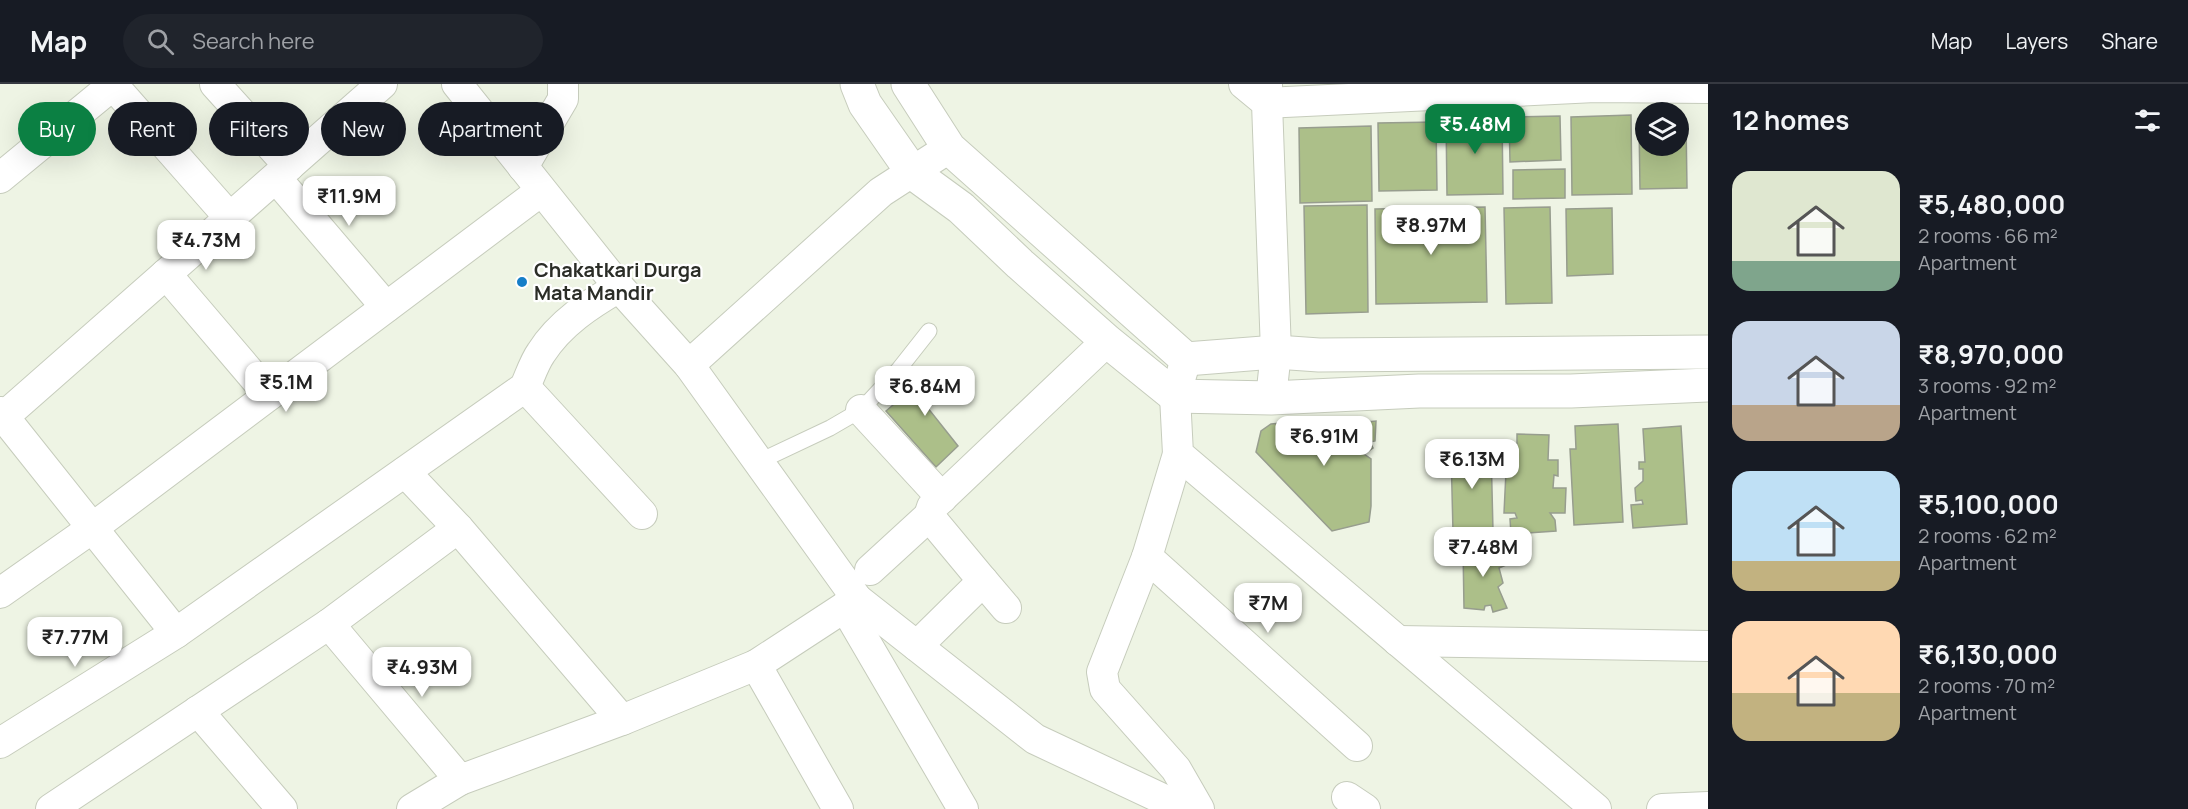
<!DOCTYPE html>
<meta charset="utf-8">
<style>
:root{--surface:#171b24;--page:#20242c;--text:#f1f3f6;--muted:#9ea1a6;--line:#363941;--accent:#0b8043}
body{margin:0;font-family:Manrope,sans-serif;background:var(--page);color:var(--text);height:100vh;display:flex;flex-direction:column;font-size:22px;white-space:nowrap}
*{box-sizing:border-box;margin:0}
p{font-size:20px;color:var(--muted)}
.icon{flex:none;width:33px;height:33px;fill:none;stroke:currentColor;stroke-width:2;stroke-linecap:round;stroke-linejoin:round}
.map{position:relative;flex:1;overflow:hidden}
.side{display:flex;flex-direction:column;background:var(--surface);width:480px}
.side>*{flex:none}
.guide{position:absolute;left:18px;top:18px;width:570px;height:54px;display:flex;gap:12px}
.fabs{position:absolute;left:1635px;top:18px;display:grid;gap:12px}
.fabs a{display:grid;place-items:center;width:54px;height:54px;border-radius:50%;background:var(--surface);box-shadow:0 6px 24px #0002;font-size:30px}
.price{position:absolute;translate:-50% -51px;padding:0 14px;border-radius:12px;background:#fff;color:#222;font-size:20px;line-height:39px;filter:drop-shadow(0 2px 3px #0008)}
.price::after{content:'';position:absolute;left:50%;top:36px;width:18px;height:14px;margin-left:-9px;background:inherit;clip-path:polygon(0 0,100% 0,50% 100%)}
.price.selected{background:var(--accent);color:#fff}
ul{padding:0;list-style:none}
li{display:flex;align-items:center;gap:18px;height:150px;padding:0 24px}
li span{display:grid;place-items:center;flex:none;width:168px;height:120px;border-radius:18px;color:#555}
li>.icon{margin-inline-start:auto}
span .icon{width:72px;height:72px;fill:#fffc;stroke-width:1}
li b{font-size:26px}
h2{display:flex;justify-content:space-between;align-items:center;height:72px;padding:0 24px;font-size:26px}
.tag{padding:0 21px;border-radius:27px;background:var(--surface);box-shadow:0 6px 24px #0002;font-size:21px;line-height:54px}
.tag.selected{background:var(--accent);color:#fff}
header{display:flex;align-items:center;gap:36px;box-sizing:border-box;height:84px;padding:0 30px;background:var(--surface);border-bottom:2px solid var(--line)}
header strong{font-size:28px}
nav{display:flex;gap:33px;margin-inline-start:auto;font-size:21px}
.search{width:420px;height:54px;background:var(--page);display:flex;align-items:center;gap:15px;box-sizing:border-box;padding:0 21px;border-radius:33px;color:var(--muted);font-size:22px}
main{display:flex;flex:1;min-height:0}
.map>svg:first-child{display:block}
.building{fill:#acbf89;stroke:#979d8e;stroke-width:1.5}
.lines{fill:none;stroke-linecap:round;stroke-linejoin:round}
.service-casing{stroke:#c6ccbc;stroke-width:17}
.minor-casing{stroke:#c6ccbc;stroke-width:32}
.secondary-casing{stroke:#c6ccbc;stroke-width:35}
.service{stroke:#fff;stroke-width:15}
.minor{stroke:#fff;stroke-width:30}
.secondary{stroke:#fff;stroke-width:33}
.poi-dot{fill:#157ec8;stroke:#fff;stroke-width:2}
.labels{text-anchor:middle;stroke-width:4.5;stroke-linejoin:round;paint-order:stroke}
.poi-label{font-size:20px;font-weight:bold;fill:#2b2d27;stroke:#fff;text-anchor:start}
</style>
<header>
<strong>Map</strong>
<div class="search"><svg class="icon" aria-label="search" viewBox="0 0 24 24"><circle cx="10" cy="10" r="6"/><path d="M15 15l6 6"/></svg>Search here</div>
<nav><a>Map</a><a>Layers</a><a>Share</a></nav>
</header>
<main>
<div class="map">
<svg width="1708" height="725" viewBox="0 0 1708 725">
<rect width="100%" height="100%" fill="#eef4e4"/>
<!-- building -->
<g class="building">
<polygon points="1502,31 1503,110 1447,111 1446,33"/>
<polygon points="1631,31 1632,110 1572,111 1571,33"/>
<polygon points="1560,32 1561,76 1510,78 1509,33"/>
<polygon points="1678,37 1686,37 1687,104 1640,105 1639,38 1646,38 1646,62 1678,62"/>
<polygon points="1436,38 1437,106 1379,107 1378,39"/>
<polygon points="1371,42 1372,117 1300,119 1299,44"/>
<polygon points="1565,85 1565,114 1513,115 1513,86"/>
<polygon points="1367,121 1368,228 1306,230 1304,122"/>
<polygon points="1485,123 1487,218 1376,220 1375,125"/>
<polygon points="1550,123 1552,219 1506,220 1504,124"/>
<polygon points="1612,124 1613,190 1567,192 1566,125"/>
<polygon points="936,284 954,302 927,323 958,362 936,383 886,327"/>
<polygon points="1315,336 1333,341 1376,337 1375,357 1370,358 1373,364 1364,370 1371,375 1371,422 1369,438 1332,447 1256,368 1261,347 1271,340"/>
<polygon points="1618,340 1623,438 1574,441 1570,365 1576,365 1575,342"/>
<polygon points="1681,342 1687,440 1633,444 1631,421 1643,420 1642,416 1636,417 1635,404 1643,397 1643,385 1639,385 1639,378 1645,378 1643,345"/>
<polygon points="1517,350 1549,351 1548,376 1558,376 1558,392 1554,391 1553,404 1566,404 1565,429 1550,429 1555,436 1556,447 1511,450 1510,435 1517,434 1515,429 1504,429 1507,367 1517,368"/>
<polygon points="1491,364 1493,447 1453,448 1451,366"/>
<polygon points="1504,460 1506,481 1499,484 1503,499 1498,503 1507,524 1493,528 1491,521 1485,522 1484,526 1464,524 1463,464 1479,461 1479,469 1489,468 1492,463"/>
</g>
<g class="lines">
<!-- service casing -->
<g class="service-casing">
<polyline id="service" points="758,378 830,344 861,326 899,285 929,247"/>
</g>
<!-- minor casing -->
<g class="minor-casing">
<g id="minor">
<polyline points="112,0 230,134"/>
<polyline points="215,0 289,82"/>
<polyline points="457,0 619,203 689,281"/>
<polyline points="1244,0 1267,19 1276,268 1271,314"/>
<polyline points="1267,0 1267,19 1595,3 1708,4"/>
<polyline points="523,83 563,15 563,0"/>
<polyline points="0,94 113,1"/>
<polyline points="276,94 386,223"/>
<polyline points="166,190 269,311"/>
<polyline points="1186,275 1175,312 1178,370 1596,725"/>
<polyline points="525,303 642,430"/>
<polyline points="861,326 942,414"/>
<path d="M 0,328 L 176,549 L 525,303 C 530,292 534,279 541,269 C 560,239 590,220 619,203"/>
<polyline points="0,336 382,0"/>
<polyline points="1178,370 1147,473 1102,588 1105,605 1176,685 1199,725"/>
<polyline points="405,388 458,444 622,636 756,581"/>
<polyline points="458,444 329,540 460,696 622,636"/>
<polyline points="1147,473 1357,662"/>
<polyline points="870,486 929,432"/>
<polyline points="983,497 1006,524"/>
<polyline points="0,509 91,445 541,107"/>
<polyline points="857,515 1035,655 1184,725"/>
<polyline points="845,523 963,725"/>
<polyline points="1398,557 1708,562"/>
<polyline points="917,562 983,497 929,432 932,423 1107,257"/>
<polyline points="198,627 282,725"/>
<polyline points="0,659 176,549"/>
<polyline points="1347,713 1365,725"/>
<polyline points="51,725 329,540"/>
<polyline points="412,725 460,696"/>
<polyline points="838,725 756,581 857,515 689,281 881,108 949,64"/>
<polyline points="1662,725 1708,723"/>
</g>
</g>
<!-- secondary casing -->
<g class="secondary-casing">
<g id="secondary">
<polyline points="857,0 865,20 913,89 961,124 1020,180 1107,257 1175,312 1271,314 1419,307 1571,307 1708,301"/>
<polyline points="908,0 949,64 1186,275 1276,268 1319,271 1708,268"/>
</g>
</g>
<!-- service -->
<use href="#service" class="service"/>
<!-- minor -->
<use href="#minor" class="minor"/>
<!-- secondary -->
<use href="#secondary" class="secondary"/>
</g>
<!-- markers -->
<circle class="poi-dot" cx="522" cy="198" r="6"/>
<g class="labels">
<!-- poi labels -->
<g class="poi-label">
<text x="534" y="193">Chakatkari Durga<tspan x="534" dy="23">Mata Mandir</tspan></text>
</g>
</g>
</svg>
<div class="fabs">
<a><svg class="icon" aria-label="layers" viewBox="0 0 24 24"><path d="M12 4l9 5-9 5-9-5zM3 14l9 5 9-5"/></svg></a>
</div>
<b class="price selected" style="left:1475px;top:71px">₹5.48M</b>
<b class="price" style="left:349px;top:143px">₹11.9M</b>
<b class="price" style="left:1431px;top:172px">₹8.97M</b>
<b class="price" style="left:206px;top:187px">₹4.73M</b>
<b class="price" style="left:286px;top:329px">₹5.1M</b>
<b class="price" style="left:925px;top:333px">₹6.84M</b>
<b class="price" style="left:1324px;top:383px">₹6.91M</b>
<b class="price" style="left:1472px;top:406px">₹6.13M</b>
<b class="price" style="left:1483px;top:494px">₹7.48M</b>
<b class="price" style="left:1268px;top:550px">₹7M</b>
<b class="price" style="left:75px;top:584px">₹7.77M</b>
<b class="price" style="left:422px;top:614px">₹4.93M</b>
<div class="guide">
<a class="tag selected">Buy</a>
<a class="tag">Rent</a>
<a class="tag">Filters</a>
<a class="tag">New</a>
<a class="tag">Apartment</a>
</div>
</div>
<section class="side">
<h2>12 homes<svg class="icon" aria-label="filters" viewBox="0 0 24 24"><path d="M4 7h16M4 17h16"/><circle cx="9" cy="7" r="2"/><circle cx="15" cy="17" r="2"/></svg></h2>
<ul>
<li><span style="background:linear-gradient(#dfe7d0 75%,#7fa58c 0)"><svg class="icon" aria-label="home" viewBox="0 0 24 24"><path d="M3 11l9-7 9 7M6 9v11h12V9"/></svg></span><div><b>₹5,480,000</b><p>2 rooms · 66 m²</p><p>Apartment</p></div></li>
<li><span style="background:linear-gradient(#c9d6e8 70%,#b9a48a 0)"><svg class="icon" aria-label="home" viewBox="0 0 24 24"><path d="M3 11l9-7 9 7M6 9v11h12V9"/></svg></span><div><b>₹8,970,000</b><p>3 rooms · 92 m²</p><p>Apartment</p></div></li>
<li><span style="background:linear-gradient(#bfe0f5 75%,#c2b280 0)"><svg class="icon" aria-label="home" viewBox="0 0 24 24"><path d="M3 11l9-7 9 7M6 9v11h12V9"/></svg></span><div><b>₹5,100,000</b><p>2 rooms · 62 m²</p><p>Apartment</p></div></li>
<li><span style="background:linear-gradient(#ffd9b3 60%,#c2b280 0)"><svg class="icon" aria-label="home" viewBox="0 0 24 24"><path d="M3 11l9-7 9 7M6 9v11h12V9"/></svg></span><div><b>₹6,130,000</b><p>2 rooms · 70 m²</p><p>Apartment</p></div></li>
</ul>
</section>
</main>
